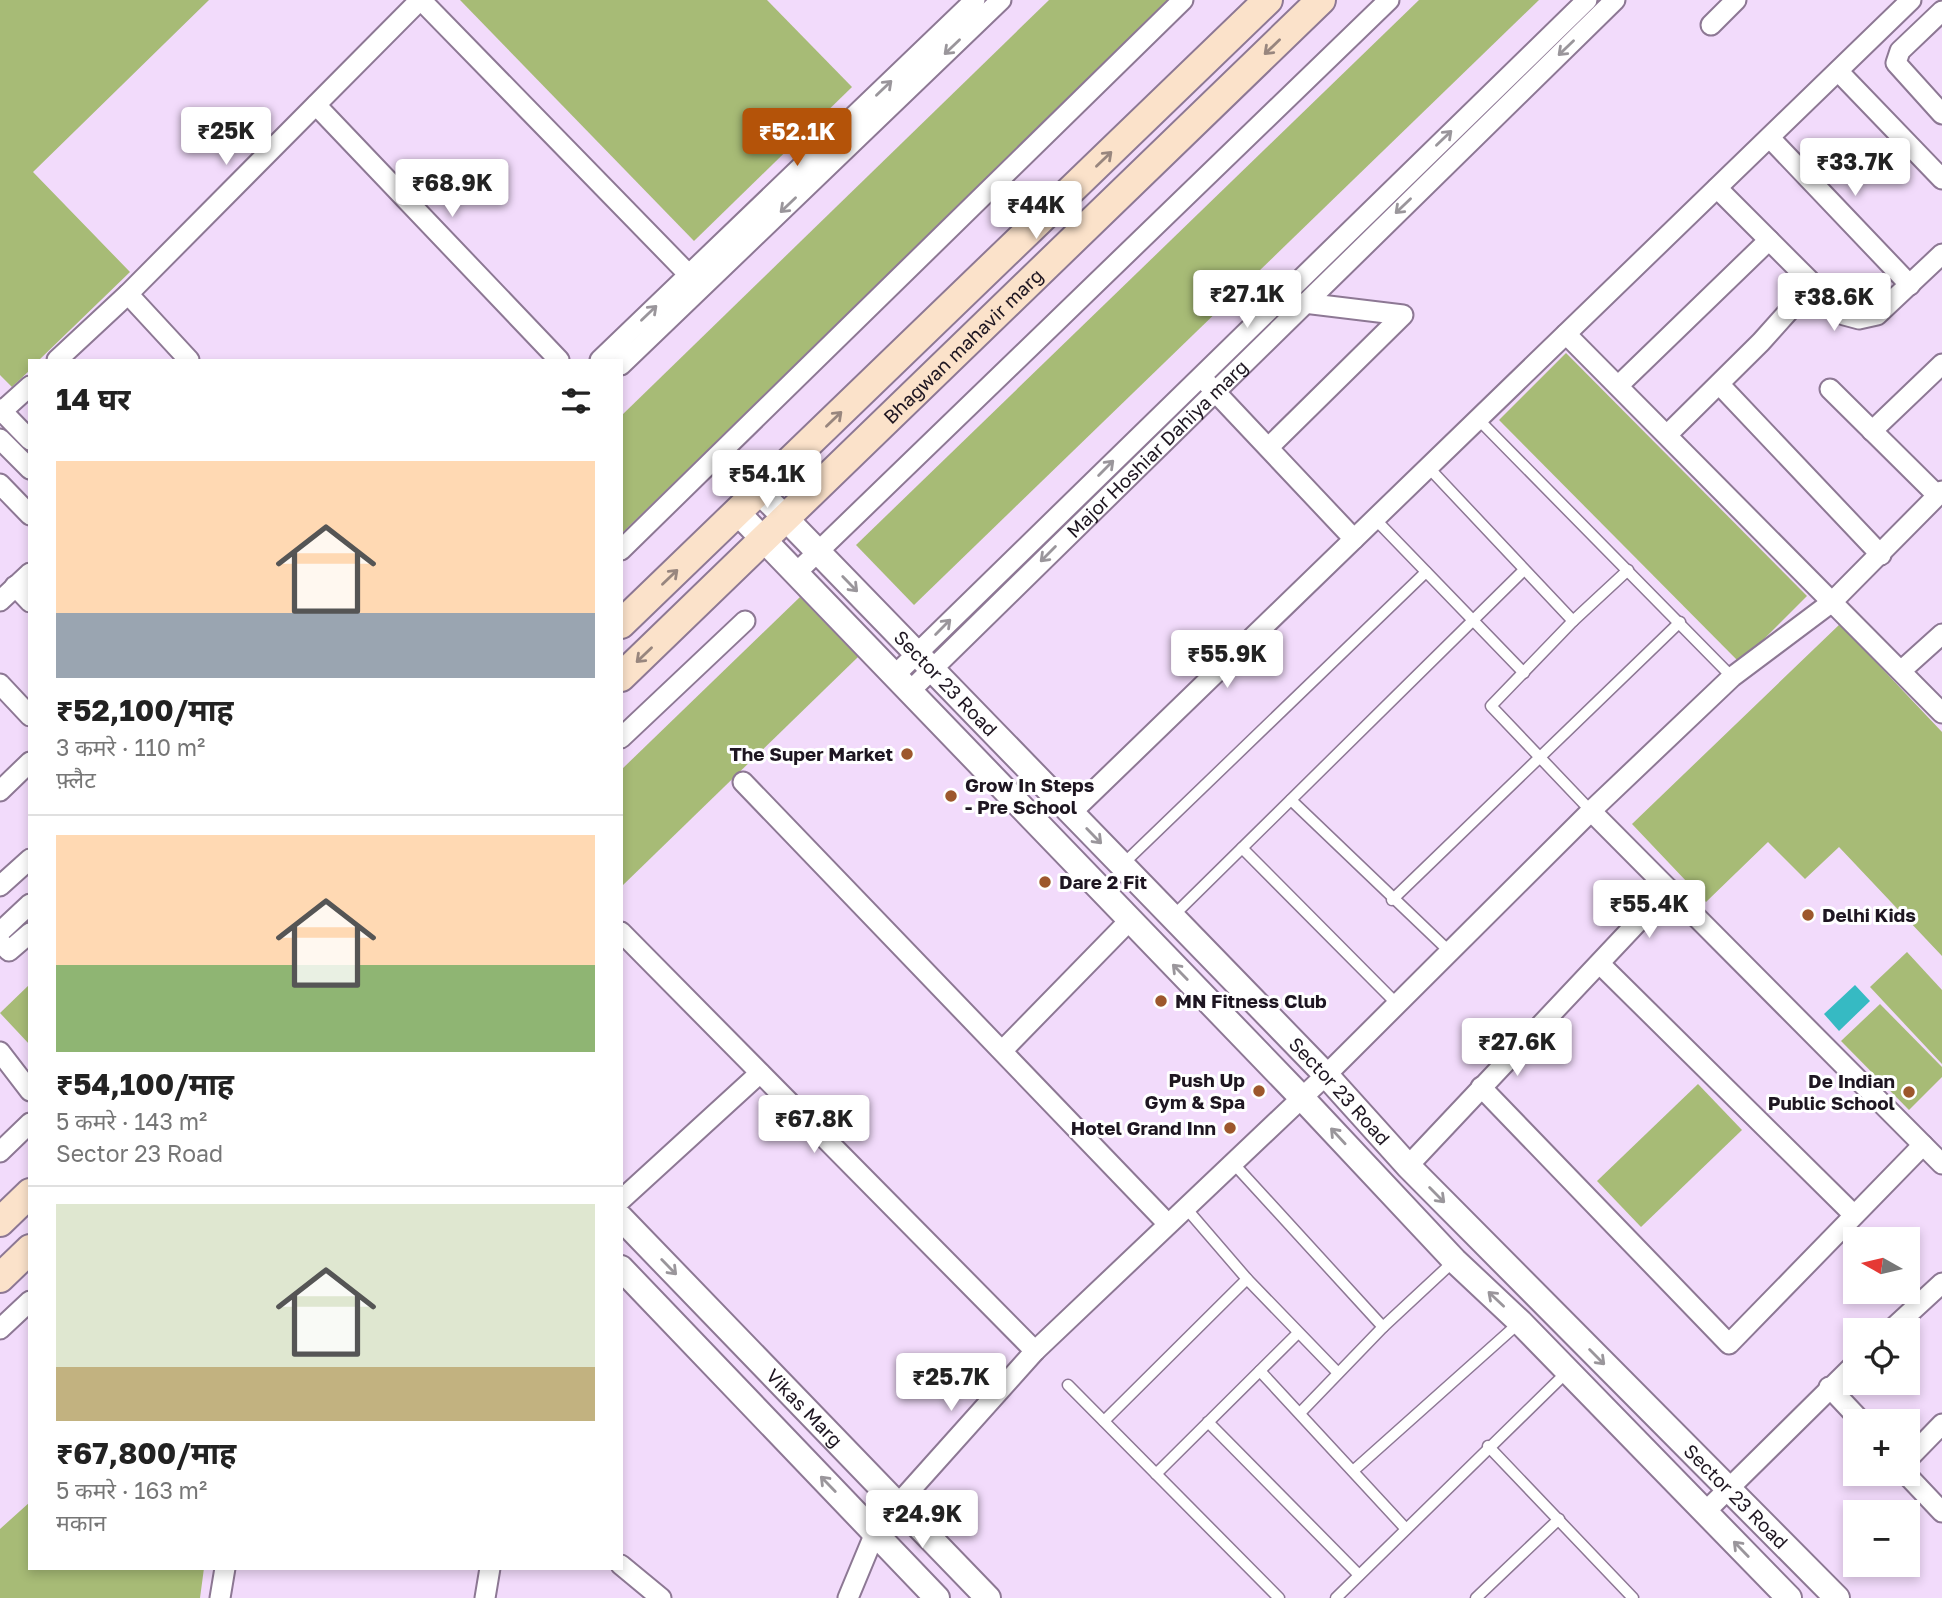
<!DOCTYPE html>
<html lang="hi">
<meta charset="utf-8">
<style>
:root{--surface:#fff;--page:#f6f6f6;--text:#222;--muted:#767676;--line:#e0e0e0;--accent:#b45309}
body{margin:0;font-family:"Golos Text","Noto Sans Devanagari",sans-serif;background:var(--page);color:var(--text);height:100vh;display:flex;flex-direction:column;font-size:26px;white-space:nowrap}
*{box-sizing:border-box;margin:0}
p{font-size:23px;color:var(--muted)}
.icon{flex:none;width:38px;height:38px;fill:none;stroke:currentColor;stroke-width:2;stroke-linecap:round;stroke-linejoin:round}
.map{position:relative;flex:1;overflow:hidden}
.drawer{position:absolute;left:28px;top:359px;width:595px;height:1211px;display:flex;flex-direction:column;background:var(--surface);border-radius:0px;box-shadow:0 4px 10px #0003}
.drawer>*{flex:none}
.needle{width:46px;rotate:278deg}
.tools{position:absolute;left:1843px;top:1227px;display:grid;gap:14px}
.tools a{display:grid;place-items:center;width:77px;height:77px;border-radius:0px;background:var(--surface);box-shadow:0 4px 10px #0003;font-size:35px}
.price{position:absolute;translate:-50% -60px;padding:0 16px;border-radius:7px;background:#fff;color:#222;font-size:23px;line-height:46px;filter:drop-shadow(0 2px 4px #0008)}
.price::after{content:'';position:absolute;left:50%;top:42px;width:21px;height:16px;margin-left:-10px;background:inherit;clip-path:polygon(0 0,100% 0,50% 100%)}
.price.on{background:var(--accent);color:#fff}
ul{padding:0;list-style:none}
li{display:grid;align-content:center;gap:14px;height:371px;padding:0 28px}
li+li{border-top:2px solid var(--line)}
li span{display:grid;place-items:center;height:217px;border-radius:0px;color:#555}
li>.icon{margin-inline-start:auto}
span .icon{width:126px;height:126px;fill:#fffc;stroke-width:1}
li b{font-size:30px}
h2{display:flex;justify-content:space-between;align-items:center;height:84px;padding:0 28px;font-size:30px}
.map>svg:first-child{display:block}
.green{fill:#a7bb76}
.water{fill:#36bac3}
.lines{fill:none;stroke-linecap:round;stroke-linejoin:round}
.service-casing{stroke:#8d7894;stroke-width:13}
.minor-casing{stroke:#8d7894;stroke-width:23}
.tertiary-casing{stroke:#8d7894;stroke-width:28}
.secondary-casing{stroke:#8d7894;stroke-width:32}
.service{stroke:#fff;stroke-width:10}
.minor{stroke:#fff;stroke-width:19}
.tertiary{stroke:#fff;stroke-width:24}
.secondary{stroke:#fbe2ca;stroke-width:28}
.oneway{stroke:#9a969b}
.oneway2{stroke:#98867e}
.poi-dot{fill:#9d572c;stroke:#fff;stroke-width:2.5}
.labels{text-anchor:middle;stroke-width:6;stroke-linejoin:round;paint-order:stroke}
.street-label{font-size:19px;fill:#1e1621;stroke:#fff}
.poi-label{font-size:19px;font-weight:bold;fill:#1e1621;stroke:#fff;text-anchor:end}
</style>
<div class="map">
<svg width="1942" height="1598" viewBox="0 0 1942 1598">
<rect width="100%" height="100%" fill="#f2dbfb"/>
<!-- green -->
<g class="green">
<polygon points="0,0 209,0 33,172 130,272 39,360 30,360 30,370 12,387 0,375"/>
<polygon points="460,0 767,0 852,87 694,241"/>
<polygon points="1049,0 1173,0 621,534 621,416"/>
<polygon points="1419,0 1539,0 914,605 856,545"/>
<polygon points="1566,353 1807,596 1740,663 1499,420"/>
<polygon points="800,597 858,657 621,887 621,770"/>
<polygon points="1840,624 1942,732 1942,956 1839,847 1805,879 1768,842 1706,902 1632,824"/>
<polygon points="1907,952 1942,990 1942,1064 1870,987"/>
<polygon points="30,984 30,1045 0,1013"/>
<polygon points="1880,1004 1942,1067 1942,1077 1909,1110 1841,1041"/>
<polygon points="1698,1084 1742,1130 1641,1227 1597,1181"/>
<polygon points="30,1502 30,1568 204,1568 200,1598 0,1598 0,1529"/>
</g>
<!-- water -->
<polygon class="water" points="1855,985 1870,1001 1839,1031 1824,1014"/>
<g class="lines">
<!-- service casing -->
<g class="service-casing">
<g id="service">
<polyline points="1478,419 1732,677"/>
<polyline points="1429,468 1573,621"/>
<polyline points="1376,520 1524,673"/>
<polyline points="1291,800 1450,952"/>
<polyline points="1591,811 1491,706 1573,621 1628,570"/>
<polyline points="1242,848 1397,1004"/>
<polyline points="1122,865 1426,572"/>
<polyline points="1392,900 1680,622"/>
<polyline points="1172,917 1523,571"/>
<polyline points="1233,1163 1383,1327"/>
<polyline points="1185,1207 1247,1279 1338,1373"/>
<polyline points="1260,1371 1406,1529"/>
<polyline points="1068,1385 1279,1598"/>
<polyline points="1300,1413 1383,1327 1454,1261"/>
<polyline points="1104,1421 1247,1279"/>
<polyline points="1208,1422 1359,1575"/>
<polyline points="1488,1446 1633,1598"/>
<polyline points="1353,1471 1520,1322"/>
<polyline points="1156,1474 1298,1333"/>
<polyline points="1336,1598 1568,1371"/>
<polyline points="1476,1598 1559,1519"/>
</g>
</g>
<!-- minor casing -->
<g class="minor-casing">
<g id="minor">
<polyline points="421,0 696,282"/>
<polyline points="1942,11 1900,51 1896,63 1942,114"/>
<polyline points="1711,25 1736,0"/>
<polyline points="1838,71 1942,179"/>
<polyline points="316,105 559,360"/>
<polyline points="1770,138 1910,285"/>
<polyline points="1717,188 1844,315 1859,319 1877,315 1942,254"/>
<polyline points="128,294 189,360"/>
<polyline points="1566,334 1942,713"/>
<polyline points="57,360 128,294 420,0"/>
<polyline points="600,360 975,0"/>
<polyline points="621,365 1001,0"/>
<polyline points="1206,382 1354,539"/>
<polyline points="1720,385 1881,555"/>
<polyline points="1618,386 1769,240"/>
<polyline points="1830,389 1937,495"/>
<polyline points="0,409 30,440"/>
<polyline points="0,413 30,386"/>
<polyline points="1872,431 1942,364"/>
<polyline points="1667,435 1761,342 1812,285"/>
<polyline points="0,439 30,469"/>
<polyline points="1269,447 1403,315 1304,303"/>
<polyline points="0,484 30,515"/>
<polyline points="621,550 1183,0"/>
<polyline points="796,573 1389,0"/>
<polyline points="15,586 30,602"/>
<polyline points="0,601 30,573"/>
<polyline points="1902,670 1942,634"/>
<polyline points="895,675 1587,0"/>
<polyline points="0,684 30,716"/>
<path id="s1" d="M 910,691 L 1615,0"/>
<polyline points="621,738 745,621"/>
<polyline points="743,782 1167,1223"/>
<polyline points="0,791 30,762"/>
<polyline points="1591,811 1942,1164"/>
<polyline points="1071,813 1911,0"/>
<polyline points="0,886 30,859"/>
<polyline points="0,932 30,904"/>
<polyline points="621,932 1035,1351"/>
<polyline points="0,942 9,951 30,933"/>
<polyline points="1600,964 1854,1215"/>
<polyline points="1003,1050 1130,920"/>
<polyline points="0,1052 30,1091"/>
<polyline points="1481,1087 1729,1344 1923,1145"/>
<polyline points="0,1152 30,1123"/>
<polyline points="1408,1166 1669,889"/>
<polyline points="621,1200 760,1073"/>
<polyline points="0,1329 30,1301"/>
<polyline points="1891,1330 1942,1283"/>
<polyline points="1829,1387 1861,1421"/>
<polyline points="1908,1459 1942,1424"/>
<polyline points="1906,1474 1942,1512"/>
<polyline points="1705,1512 1855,1364"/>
<polyline points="621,1565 661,1598"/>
<polyline points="220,1598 225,1568"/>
<polyline points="485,1598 490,1568"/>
<polyline points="848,1598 875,1533 898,1504 1035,1351 1326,1075 1591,811 1732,677 1832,602 1942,491"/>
</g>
</g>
<!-- tertiary casing -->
<g class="tertiary-casing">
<g id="tertiary">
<path id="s2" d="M 759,491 L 1326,1075 L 1408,1166 L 1837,1598"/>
<polyline points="737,512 1302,1098 1455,1261 1520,1322 1789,1598"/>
<path id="s3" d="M 621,1218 L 988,1598"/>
<polyline points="621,1268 937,1598"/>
</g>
</g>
<!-- secondary casing -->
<g class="secondary-casing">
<g id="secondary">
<polyline points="621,624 1268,0"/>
<path id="s4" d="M 621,677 L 1321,0"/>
<polyline points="0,1222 30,1193"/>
<polyline points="0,1278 30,1249"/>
</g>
</g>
<!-- service -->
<use href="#service" class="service"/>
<!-- minor -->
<use href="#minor" class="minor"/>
<!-- tertiary -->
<use href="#tertiary" class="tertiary"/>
<!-- secondary -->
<use href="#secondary" class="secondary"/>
</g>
<!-- one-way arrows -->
<defs><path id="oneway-shaft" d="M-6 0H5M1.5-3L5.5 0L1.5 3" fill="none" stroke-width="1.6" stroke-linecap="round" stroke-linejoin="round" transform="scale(1.75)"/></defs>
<g class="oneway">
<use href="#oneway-shaft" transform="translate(952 47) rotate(136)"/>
<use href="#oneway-shaft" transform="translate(1566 48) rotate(136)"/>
<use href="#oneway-shaft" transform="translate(884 88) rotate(-44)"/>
<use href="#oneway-shaft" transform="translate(1444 138) rotate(-44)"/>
<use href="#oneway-shaft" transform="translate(788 205) rotate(136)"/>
<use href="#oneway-shaft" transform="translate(1403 206) rotate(136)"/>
<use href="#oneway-shaft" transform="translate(649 313) rotate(-44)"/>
<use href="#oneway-shaft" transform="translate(1106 468) rotate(-45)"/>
<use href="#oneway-shaft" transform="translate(1048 554) rotate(135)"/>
<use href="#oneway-shaft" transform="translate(850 584) rotate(46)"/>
<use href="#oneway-shaft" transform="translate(943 627) rotate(-45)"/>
<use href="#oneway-shaft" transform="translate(1094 836) rotate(46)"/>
<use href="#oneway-shaft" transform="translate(1180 972) rotate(-134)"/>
<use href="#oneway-shaft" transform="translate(1338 1136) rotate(-133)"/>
<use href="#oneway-shaft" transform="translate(1437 1195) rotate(45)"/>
<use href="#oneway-shaft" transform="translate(669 1267) rotate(46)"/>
<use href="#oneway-shaft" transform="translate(1496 1299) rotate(-137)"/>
<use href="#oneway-shaft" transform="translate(1597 1357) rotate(45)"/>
<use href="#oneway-shaft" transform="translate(828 1484) rotate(-134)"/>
<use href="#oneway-shaft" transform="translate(1741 1549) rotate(-134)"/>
</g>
<g class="oneway2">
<use href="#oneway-shaft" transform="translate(1272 47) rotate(136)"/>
<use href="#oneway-shaft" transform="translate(1104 159) rotate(-44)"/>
<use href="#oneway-shaft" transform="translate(834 419) rotate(-44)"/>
<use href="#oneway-shaft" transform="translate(670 577) rotate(-44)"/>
<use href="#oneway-shaft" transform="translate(644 655) rotate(136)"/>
</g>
<!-- markers -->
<g class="poi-dot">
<circle cx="907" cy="754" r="7"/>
<circle cx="951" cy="796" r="7"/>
<circle cx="1045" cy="882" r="7"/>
<circle cx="1808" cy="915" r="7"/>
<circle cx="1161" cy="1001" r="7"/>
<circle cx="1259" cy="1091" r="7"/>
<circle cx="1909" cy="1092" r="7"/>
<circle cx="1230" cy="1128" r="7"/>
</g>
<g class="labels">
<!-- street labels -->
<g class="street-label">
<text dy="7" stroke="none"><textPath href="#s4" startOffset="476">Bhagwan mahavir marg</textPath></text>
<text dy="7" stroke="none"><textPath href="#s1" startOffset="346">Major Hoshiar Dahiya marg</textPath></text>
<text dy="7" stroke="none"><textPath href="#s2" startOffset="268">Sector 23 Road</textPath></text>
<text dy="7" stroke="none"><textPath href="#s2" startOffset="835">Sector 23 Road</textPath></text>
<text dy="7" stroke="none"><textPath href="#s3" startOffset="264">Vikas Marg</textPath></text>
<text dy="7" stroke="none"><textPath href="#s2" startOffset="1402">Sector 23 Road</textPath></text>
</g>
<!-- poi labels -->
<g class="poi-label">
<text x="893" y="761">The Super Market</text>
<text x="965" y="792" text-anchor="start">Grow In Steps<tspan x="965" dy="22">- Pre School</tspan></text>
<text x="1059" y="889" text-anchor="start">Dare 2 Fit</text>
<text x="1822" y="922" text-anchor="start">Delhi Kids</text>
<text x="1175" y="1008" text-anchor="start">MN Fitness Club</text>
<text x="1245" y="1087">Push Up<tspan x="1245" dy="22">Gym &amp; Spa</tspan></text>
<text x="1895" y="1088">De Indian<tspan x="1895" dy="22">Public School</tspan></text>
<text x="1216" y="1135">Hotel Grand Inn</text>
</g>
</g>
</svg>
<div class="tools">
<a><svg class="needle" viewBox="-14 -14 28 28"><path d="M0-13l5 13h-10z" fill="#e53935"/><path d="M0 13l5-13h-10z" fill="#767676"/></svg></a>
<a><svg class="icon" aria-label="locate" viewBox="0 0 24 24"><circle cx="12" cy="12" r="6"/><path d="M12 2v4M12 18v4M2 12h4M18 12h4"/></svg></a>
<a>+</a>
<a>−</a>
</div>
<b class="price" style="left:226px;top:167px">₹25K</b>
<b class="price on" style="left:797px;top:168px">₹52.1K</b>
<b class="price" style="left:1855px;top:198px">₹33.7K</b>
<b class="price" style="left:452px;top:219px">₹68.9K</b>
<b class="price" style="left:1036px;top:241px">₹44K</b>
<b class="price" style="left:1247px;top:330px">₹27.1K</b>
<b class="price" style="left:1834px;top:333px">₹38.6K</b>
<b class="price" style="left:767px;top:510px">₹54.1K</b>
<b class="price" style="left:1227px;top:690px">₹55.9K</b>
<b class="price" style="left:1649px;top:940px">₹55.4K</b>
<b class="price" style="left:1517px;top:1078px">₹27.6K</b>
<b class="price" style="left:814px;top:1155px">₹67.8K</b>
<b class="price" style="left:951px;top:1413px">₹25.7K</b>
<b class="price" style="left:922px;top:1550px">₹24.9K</b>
<section class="drawer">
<h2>14 घर<svg class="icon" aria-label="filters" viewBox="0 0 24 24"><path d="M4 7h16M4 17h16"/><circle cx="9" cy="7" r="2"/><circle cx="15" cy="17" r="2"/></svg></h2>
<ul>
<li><span style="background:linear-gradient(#ffd9b3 70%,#9aa5b1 0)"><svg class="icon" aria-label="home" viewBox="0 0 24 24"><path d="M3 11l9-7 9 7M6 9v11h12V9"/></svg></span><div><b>₹52,100/माह</b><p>3 कमरे · 110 m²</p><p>फ़्लैट</p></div></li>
<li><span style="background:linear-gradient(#ffd9b3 60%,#8fb573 0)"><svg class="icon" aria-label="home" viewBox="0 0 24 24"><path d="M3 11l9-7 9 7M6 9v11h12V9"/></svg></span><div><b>₹54,100/माह</b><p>5 कमरे · 143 m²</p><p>Sector 23 Road</p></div></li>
<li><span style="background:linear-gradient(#dfe7d0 75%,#c2b280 0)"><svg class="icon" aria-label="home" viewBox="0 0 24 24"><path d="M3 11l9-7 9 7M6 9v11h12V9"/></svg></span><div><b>₹67,800/माह</b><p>5 कमरे · 163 m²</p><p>मकान</p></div></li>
</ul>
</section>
</div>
